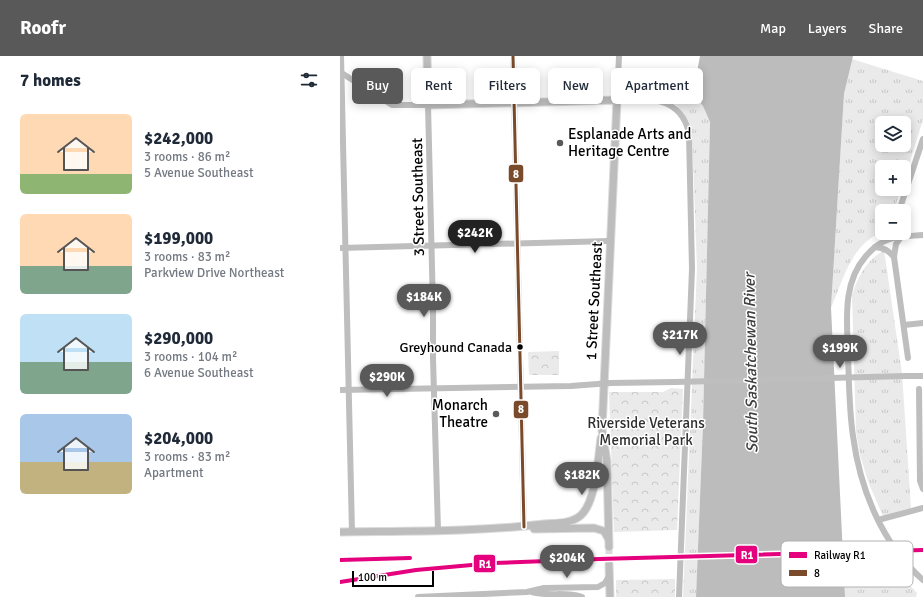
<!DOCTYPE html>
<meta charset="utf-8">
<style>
:root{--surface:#fff;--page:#f2f2f3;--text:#1f2937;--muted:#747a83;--accent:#595959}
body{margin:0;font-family:Signika,sans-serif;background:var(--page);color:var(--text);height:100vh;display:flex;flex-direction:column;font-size:15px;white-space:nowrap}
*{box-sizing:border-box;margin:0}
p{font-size:13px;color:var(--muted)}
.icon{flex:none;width:22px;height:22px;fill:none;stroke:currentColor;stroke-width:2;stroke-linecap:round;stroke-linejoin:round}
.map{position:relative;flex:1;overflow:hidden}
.sheet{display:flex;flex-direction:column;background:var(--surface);width:340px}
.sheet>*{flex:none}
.banner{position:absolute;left:12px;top:12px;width:380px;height:36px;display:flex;gap:8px}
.buttons{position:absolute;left:535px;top:60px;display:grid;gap:8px}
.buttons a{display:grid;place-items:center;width:36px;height:36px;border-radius:6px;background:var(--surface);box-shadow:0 2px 10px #0003;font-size:20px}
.scale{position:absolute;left:12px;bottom:10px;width:82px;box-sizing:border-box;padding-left:4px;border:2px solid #000;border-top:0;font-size:11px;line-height:14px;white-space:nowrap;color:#000;-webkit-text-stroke:3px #fff;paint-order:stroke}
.price{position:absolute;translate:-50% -34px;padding:0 9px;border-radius:14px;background:var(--accent);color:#fff;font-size:13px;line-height:26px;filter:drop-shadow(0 1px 2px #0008)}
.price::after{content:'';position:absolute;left:50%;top:24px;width:12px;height:9px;margin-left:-6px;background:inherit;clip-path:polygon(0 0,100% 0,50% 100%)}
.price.selected{background:#222;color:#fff}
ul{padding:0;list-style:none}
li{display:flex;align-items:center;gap:12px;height:100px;padding:0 20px}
li span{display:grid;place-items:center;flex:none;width:112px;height:80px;border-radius:6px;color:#555}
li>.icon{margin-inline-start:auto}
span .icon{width:48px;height:48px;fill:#fffc;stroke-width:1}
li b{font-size:17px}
h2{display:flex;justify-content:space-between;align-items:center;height:48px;padding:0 20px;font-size:17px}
.chip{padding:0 14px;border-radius:6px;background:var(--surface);box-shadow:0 2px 10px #0003;font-size:14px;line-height:36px}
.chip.selected{background:var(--accent);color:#fff}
header{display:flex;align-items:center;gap:24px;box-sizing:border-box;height:56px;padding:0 20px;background:var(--accent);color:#fff}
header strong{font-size:19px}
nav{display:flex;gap:22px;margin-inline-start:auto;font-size:14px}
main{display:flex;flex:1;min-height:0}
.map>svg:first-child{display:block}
.grass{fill:url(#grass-tufts);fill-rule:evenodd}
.forest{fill:url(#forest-crowns)}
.water{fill:#bcbcbc}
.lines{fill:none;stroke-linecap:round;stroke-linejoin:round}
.major-tunnel{stroke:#d9d9d9;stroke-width:7;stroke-dasharray:7 3.5;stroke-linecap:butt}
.major-casing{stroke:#dbdbdb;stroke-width:9}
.minor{stroke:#bebebe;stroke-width:6}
.major{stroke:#bdbdbd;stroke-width:7}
.minor-bridge{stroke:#bebebe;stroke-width:6}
.bus-1-casing{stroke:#fff;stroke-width:6}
.bus-1{stroke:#7a4b2a;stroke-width:3}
.rail-1-casing{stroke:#fff;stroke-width:7}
.rail-1{stroke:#e5007d;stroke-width:4}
.poi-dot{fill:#595959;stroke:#fff;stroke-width:1.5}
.bus-dot{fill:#000;stroke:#fff;stroke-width:1.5}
.labels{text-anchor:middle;stroke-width:3;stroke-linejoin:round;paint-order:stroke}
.bus-label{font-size:14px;fill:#000;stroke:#fff;text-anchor:end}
.poi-label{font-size:15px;fill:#000;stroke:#fff;text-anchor:start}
.street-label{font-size:15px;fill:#000;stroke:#fff}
.park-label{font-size:15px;fill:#2f2f2f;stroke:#fff}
.water-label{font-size:16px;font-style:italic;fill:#404040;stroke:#fff}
.key{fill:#fff;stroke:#b2b2b2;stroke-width:1}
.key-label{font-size:11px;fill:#000}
.line-badge{stroke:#fff;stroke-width:1.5}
.badge-label{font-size:11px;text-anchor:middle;font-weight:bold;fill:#fff}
</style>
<header>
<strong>Roofr</strong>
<nav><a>Map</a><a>Layers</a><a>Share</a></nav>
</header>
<main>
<section class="sheet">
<h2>7 homes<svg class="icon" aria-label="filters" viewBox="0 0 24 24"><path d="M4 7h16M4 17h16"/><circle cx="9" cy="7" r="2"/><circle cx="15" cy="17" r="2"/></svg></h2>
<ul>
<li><span style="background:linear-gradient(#ffd9b3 75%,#8fb573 0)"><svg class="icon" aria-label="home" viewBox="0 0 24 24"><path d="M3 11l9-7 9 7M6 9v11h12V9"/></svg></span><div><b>$242,000</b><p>3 rooms · 86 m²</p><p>5 Avenue Southeast</p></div></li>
<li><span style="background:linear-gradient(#ffd9b3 65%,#7fa58c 0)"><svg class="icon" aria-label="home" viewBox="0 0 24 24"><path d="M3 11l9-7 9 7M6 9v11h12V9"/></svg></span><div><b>$199,000</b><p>3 rooms · 83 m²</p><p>Parkview Drive Northeast</p></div></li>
<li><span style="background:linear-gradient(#bfe0f5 60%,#7fa58c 0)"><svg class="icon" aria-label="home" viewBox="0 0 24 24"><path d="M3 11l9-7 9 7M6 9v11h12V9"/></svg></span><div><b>$290,000</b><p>3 rooms · 104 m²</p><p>6 Avenue Southeast</p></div></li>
<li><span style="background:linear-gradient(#a9c7e8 60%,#c2b280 0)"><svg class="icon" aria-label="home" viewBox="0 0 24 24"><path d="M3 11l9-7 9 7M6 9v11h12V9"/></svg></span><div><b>$204,000</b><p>3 rooms · 83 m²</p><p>Apartment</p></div></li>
</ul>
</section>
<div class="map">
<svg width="583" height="541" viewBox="0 0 583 541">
<defs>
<pattern id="grass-tufts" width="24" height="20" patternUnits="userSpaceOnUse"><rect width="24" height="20" fill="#eaeaea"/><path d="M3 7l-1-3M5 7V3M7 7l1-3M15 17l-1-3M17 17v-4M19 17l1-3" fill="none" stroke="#c7c7c7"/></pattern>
<pattern id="forest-crowns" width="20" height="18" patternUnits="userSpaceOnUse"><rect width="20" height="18" fill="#eaeaea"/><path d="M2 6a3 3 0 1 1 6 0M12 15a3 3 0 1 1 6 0" fill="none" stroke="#c7c7c7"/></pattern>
</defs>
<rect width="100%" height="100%" fill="#fff"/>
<!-- grass -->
<g class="grass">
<path d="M 512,3 L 583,25 L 583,64 L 564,124 L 564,111 L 542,111 L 542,133 L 561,133 L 554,155 L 542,155 L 542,177 C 538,178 534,180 531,182 C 509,197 501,229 491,252 L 504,38 ZM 542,67 L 564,67 L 564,89 L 542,89 Z"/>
<path d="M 308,37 L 353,37 L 363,50 L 370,66 L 363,368 L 356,541 L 343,541 L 357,212 L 352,78 C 346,51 333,44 308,37 Z"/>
<path d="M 544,194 L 562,317 L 571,452 L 543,460 L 529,428 L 520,399 L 516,376 L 512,239 C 518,220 526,205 544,194 Z"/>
<polygon points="551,509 577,537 576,541 505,541 503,511"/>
</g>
<!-- forest -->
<g class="forest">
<polygon points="219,295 219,319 189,319 188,296"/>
<polygon points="331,332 343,333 337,474 274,476 269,336 323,336"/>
<polygon points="335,523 335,541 276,541 276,524"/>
</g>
<!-- water -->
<polygon class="water" points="360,0 513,0 504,38 491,252 505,541 356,541 363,368 370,66 363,50 353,37"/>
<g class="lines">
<!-- major-tunnel -->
<polyline class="major-tunnel" points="269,491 269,508"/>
<!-- major casing -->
<g class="major-casing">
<g id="major">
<polyline points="87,0 88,49 277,44 262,374 267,406 269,491"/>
<polyline points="194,473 254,472 264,475 268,482"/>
<path d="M 0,476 C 68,475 137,476 204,468 C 216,467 230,468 240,460 C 256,447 258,403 261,382"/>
<polyline points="269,508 270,541"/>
</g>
</g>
<!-- minor -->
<g class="minor">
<polyline points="1,0 12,476"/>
<path d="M 173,0 C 177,157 180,314 184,471"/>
<path d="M 279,0 L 277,44 C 307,42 342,40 349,78 L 352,213 L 339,541"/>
<polyline points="0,16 52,49 88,49 93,252 93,302 98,474"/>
<polyline points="559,155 583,83"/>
<path d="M 583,179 C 558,181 544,179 526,200 C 502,227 507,265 508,298 C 509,326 509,353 513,380 C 520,433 542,488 583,524"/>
<polyline points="561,181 556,188 554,201 568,302"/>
<path d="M 535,191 C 544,192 548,194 554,201"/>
<polyline points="0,192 270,185"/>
<polyline points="564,269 583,267"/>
<polyline points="566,320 583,320"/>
<polyline points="579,333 580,425 583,433"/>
<polyline points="0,334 231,330 271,327 335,326"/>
<polyline points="538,464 583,452"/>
<path d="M 192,536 C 209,541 226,535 242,541"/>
<polyline points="78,541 187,536 204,532 258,531 265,527 269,520"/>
</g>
<!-- major -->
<use href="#major" class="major"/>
<!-- minor-bridge -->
<polyline class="minor-bridge" points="335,326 566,320"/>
<!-- bus-1 casing -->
<g class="bus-1-casing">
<path id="bus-1" d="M 173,0 C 177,157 180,314 184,471"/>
</g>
<!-- bus-1 -->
<use href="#bus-1" class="bus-1"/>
<!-- rail-1 casing -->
<g class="rail-1-casing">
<g id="rail-1">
<polyline points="0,504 70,502"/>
<polyline points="0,526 76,514 154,507 259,503 583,494"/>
</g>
</g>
<!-- rail-1 -->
<use href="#rail-1" class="rail-1"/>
</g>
<!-- markers -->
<g class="poi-dot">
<circle cx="220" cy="87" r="4"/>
<circle cx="156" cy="358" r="4"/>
</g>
<circle class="bus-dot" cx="180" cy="291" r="3.5"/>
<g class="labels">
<!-- bus labels -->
<g class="bus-label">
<text x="172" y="296">Greyhound Canada</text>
</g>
<!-- poi labels -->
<g class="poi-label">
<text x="228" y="83">Esplanade Arts and<tspan x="228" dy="17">Heritage Centre</tspan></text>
<text x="148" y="354" text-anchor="end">Monarch<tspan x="148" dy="17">Theatre</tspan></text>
</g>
<!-- street labels -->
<g class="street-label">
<text transform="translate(78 141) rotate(-91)" y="5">3 Street Southeast</text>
<text transform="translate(254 245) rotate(-87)" y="5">1 Street Southeast</text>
</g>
<!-- park labels -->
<g class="park-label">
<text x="306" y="372">Riverside Veterans<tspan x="306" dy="17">Memorial Park</tspan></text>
</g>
<!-- water labels -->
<g class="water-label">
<text transform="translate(410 307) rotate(-91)" y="6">South Saskatchewan River</text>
</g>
</g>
<!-- legend -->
<rect x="441" y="485" width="132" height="46" rx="6" class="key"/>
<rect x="449" y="496" width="18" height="6" fill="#e5007d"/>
<rect x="449" y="514" width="18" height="6" fill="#7a4b2a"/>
<g class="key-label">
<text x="474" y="503">Railway R1</text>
<text x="474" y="521">8</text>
</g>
<g class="line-badge">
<rect x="168" y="108" width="16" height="19" rx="4" fill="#7a4b2a"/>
<rect x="173" y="344" width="16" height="19" rx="4" fill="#7a4b2a"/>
<rect x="395" y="489" width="23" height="19" rx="4" fill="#e5007d"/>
<rect x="133" y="498" width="23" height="19" rx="4" fill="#e5007d"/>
</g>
<g class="badge-label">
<text x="176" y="122">8</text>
<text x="181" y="357">8</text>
<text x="407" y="503">R1</text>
<text x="145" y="512">R1</text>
</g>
</svg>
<div class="buttons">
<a><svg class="icon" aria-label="layers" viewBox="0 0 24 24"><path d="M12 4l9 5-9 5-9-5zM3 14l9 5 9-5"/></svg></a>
<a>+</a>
<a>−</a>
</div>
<div class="scale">100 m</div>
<b class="price selected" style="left:135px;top:198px">$242K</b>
<b class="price" style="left:84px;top:262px">$184K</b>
<b class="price" style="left:340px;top:300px">$217K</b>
<b class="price" style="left:500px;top:313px">$199K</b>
<b class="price" style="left:47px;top:342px">$290K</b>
<b class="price" style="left:242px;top:440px">$182K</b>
<b class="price" style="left:227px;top:523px">$204K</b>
<div class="banner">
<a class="chip selected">Buy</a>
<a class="chip">Rent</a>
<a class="chip">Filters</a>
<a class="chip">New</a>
<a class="chip">Apartment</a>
</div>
</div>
</main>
